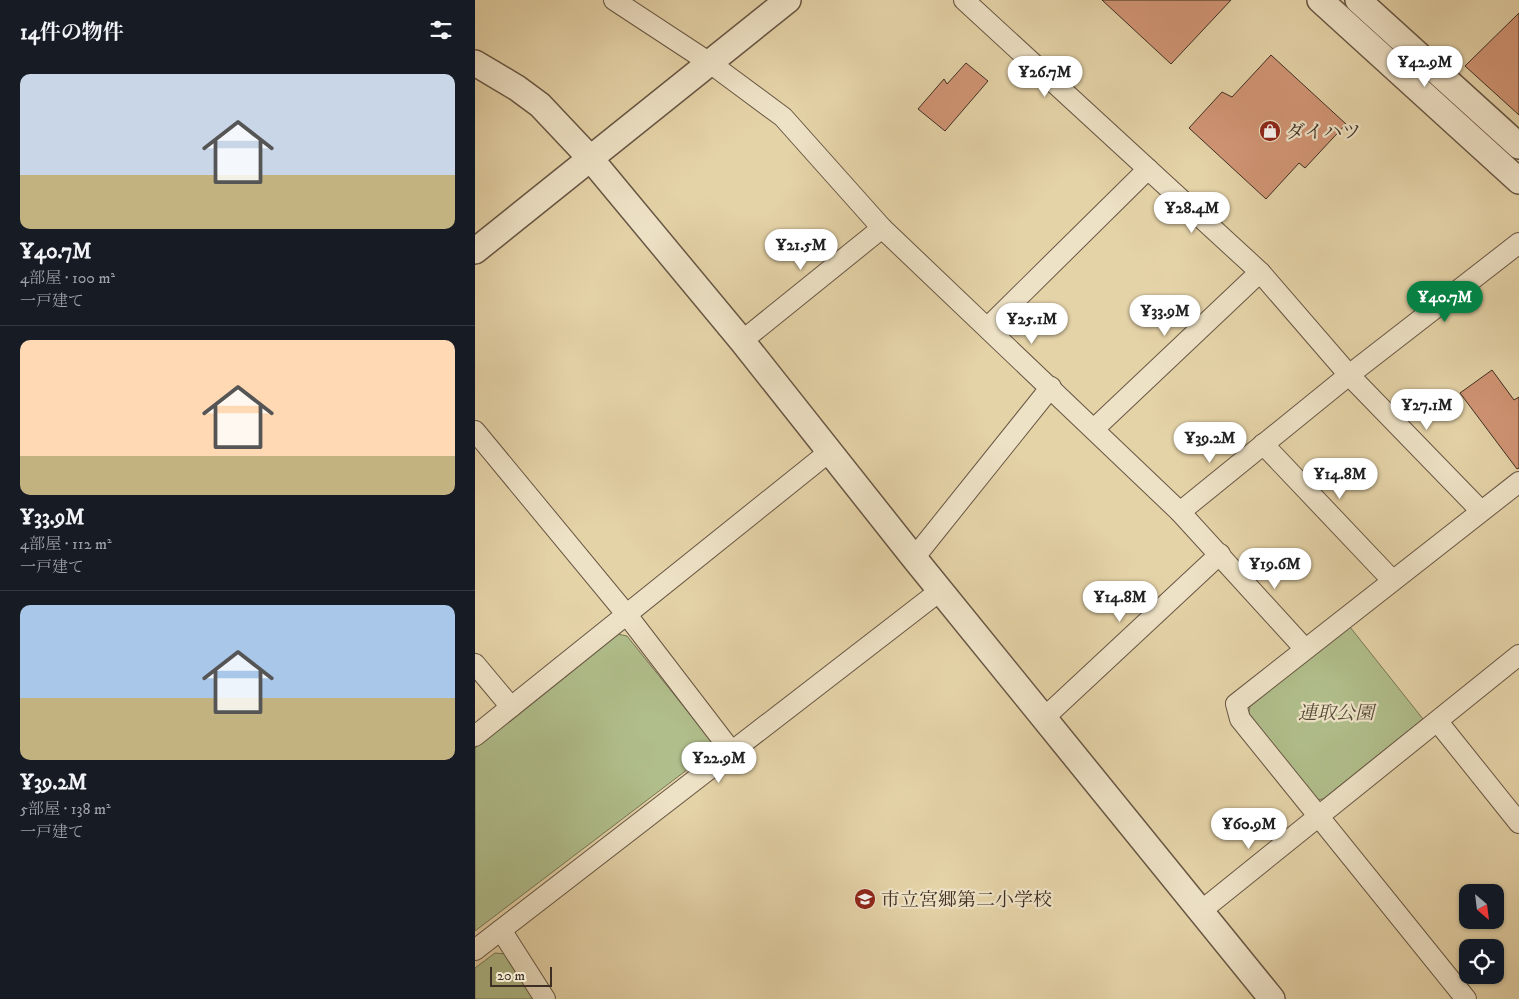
<!DOCTYPE html>
<html lang="ja">
<meta charset="utf-8">
<style>
:root{--surface:#171b24;--page:#20242c;--text:#f1f3f6;--muted:#9ea1a6;--line:#363941;--accent:#0b8043}
body{margin:0;font-family:"IM FELL DW Pica","Noto Serif JP",serif;background:var(--page);color:var(--text);height:100vh;display:flex;flex-direction:column;font-size:19px;white-space:nowrap}
*{box-sizing:border-box;margin:0}
p{font-size:16px;color:var(--muted)}
.icon{flex:none;width:28px;height:28px;fill:none;stroke:currentColor;stroke-width:2;stroke-linecap:round;stroke-linejoin:round}
.map{position:relative;flex:1;overflow:hidden}
.drawer{display:flex;flex-direction:column;background:var(--surface);width:475px}
.drawer>*{flex:none}
.needle{width:32px;rotate:152deg}
.buttons{position:absolute;left:984px;top:884px;display:grid;gap:10px}
.buttons a{display:grid;place-items:center;width:45px;height:45px;border-radius:10px;background:var(--surface);box-shadow:0 1px 4px #0004;font-size:25px}
.scale{position:absolute;left:15px;bottom:12px;width:62px;box-sizing:border-box;padding-left:5px;border:2px solid #3f2e23;border-top:0;font-size:14px;line-height:18px;white-space:nowrap;color:#3f2e23;-webkit-text-stroke:4px #eee2c6;paint-order:stroke}
.price{position:absolute;translate:-50% -42px;padding:0 11px;border-radius:18px;background:#fff;color:#222;font-size:16px;line-height:32px;filter:drop-shadow(0 1px 2px #0008)}
.price::after{content:'';position:absolute;left:50%;top:30px;width:15px;height:11px;margin-left:-8px;background:inherit;clip-path:polygon(0 0,100% 0,50% 100%)}
.price.selected{background:var(--accent);color:#fff}
ul{padding:0;list-style:none}
li{display:grid;align-content:center;gap:10px;height:265px;padding:0 20px}
li+li{border-top:1px solid var(--line)}
li span{display:grid;place-items:center;height:155px;border-radius:10px;color:#555}
li>.icon{margin-inline-start:auto}
span .icon{width:90px;height:90px;fill:#fffc;stroke-width:1}
li b{font-size:21px}
h2{display:flex;justify-content:space-between;align-items:center;height:60px;padding:0 20px;font-size:21px}
main{display:flex;flex:1;min-height:0}
.map>svg:first-child{display:block}
.green{fill:#b0be8b;stroke:#787657}
.building{fill:#d19575;stroke:#3f2e23}
.lines{fill:none;stroke-linecap:round;stroke-linejoin:round}
.minor-casing{stroke:#685744;stroke-width:22}
.tertiary-casing{stroke:#685744;stroke-width:28}
.minor{stroke:#eee2c6;stroke-width:20}
.tertiary{stroke:#eee2c6;stroke-width:25}
.labels{text-anchor:middle;stroke-width:4.5;stroke-linejoin:round;paint-order:stroke}
.poi-label{font-size:19px;fill:#3f2e23;stroke:#eee2c6;text-anchor:start}
.park-label{font-size:19px;font-style:italic;fill:#564b38;stroke:#eee2c6}
</style>
<main>
<section class="drawer">
<h2>14件の物件<svg class="icon" aria-label="filters" viewBox="0 0 24 24"><path d="M4 7h16M4 17h16"/><circle cx="9" cy="7" r="2"/><circle cx="15" cy="17" r="2"/></svg></h2>
<ul>
<li><span style="background:linear-gradient(#c9d6e8 65%,#c2b280 0)"><svg class="icon" aria-label="home" viewBox="0 0 24 24"><path d="M3 11l9-7 9 7M6 9v11h12V9"/></svg></span><div><b>¥40.7M</b><p>4部屋 · 100 m²</p><p>一戸建て</p></div></li>
<li><span style="background:linear-gradient(#ffd9b3 75%,#c2b280 0)"><svg class="icon" aria-label="home" viewBox="0 0 24 24"><path d="M3 11l9-7 9 7M6 9v11h12V9"/></svg></span><div><b>¥33.9M</b><p>4部屋 · 112 m²</p><p>一戸建て</p></div></li>
<li><span style="background:linear-gradient(#a9c7e8 60%,#c2b280 0)"><svg class="icon" aria-label="home" viewBox="0 0 24 24"><path d="M3 11l9-7 9 7M6 9v11h12V9"/></svg></span><div><b>¥39.2M</b><p>5部屋 · 138 m²</p><p>一戸建て</p></div></li>
</ul>
</section>
<div class="map">
<svg width="1044" height="999" viewBox="0 0 1044 999">
<rect width="100%" height="100%" fill="#e5d3a8"/>
<filter id="stains"><feTurbulence type="fractalNoise" baseFrequency=".004" numOctaves="4"/><feColorMatrix values="0 0 0 0 .2 0 0 0 0 .09 0 0 0 0 .02 0 0 0 .5 -.17"/></filter>
<radialGradient id="worn" r=".72"><stop offset=".6" stop-color="#630" stop-opacity="0"/><stop offset="1" stop-color="#630" stop-opacity=".3"/></radialGradient>
<!-- green -->
<g class="green">
<polygon points="875,627 948,719 848,799 839,800 773,718 775,705"/>
<polygon points="142,634 152,636 238,743 238,750 0,931 0,748"/>
<polygon points="20,953 31,954 60,999 0,999 0,968"/>
</g>
<!-- building -->
<g class="building">
<polygon points="627,0 756,0 696,64"/>
<polygon points="1044,13 1044,115 990,66"/>
<polygon points="796,55 871,124 830,168 824,163 791,199 714,128 747,92 757,97"/>
<polygon points="491,63 513,81 470,131 443,109 469,79 472,84"/>
<polygon points="1017,370 1039,400 1044,397 1044,468 1042,469 985,393"/>
</g>
<g class="lines">
<!-- minor casing -->
<g class="minor-casing">
<g id="minor">
<polyline points="139,0 235,63 308,117 407,228 705,512 830,649"/>
<polyline points="489,0 785,272 874,375 1006,511"/>
<polyline points="513,327 673,169"/>
<polyline points="267,341 407,228"/>
<polyline points="619,429 785,272"/>
<polyline points="0,431 152,615 257,752"/>
<polyline points="788,444 917,580"/>
<polyline points="705,512 874,375 1044,243"/>
<polyline points="439,558 576,387"/>
<polyline points="0,664 36,707"/>
<polyline points="569,718 745,554"/>
<polyline points="963,722 1044,823"/>
<polyline points="0,736 354,452"/>
<polyline points="726,911 1044,655"/>
<polyline points="26,930 70,999"/>
<polyline points="0,950 466,590"/>
<polyline points="991,999 765,719 761,704 1044,482"/>
</g>
</g>
<!-- tertiary casing -->
<g class="tertiary-casing">
<g id="tertiary">
<polyline points="845,0 1044,181"/>
<polyline points="883,0 1044,146"/>
<polyline points="0,63 42,88 65,105 115,158 267,341 439,558 797,999"/>
<polyline points="0,251 313,0"/>
</g>
</g>
<!-- minor -->
<use href="#minor" class="minor"/>
<!-- tertiary -->
<use href="#tertiary" class="tertiary"/>
</g>
<!-- icons -->
<defs>
<g id="shop-disc" transform="scale(1.125)"><circle r="9.5" fill="#8f2418" stroke="#eee2c6"/><path d="M-5-2.5h2.3a2.7 3.5 0 0 1 5.4 0H5L5.5 6h-11ZM-1.5-2.5h3a1.5 2.3 0 0 0-3 0Z" fill="#fff"/></g>
<g id="school-disc" transform="scale(1.125)"><circle r="9.5" fill="#8f2418" stroke="#eee2c6"/><path d="M0-5L7-2L0 1L-7-2ZM-4 1L0 2.5L4 1V4Q0 6-4 4Z" fill="#fff"/></g>
</defs>
<g fill-rule="evenodd">
<use href="#shop-disc" x="795" y="131"/>
<use href="#school-disc" x="390" y="899"/>
</g>
<g class="labels">
<!-- poi labels -->
<g class="poi-label">
<text x="811" y="138">ダイハツ</text>
<text x="406" y="906">市立宮郷第二小学校</text>
</g>
<!-- park labels -->
<g class="park-label">
<text x="861" y="719">連取公園</text>
</g>
</g>
<rect width="100%" height="100%" filter="url(#stains)"/>
<rect width="100%" height="100%" fill="url(#worn)"/>
</svg>
<div class="buttons">
<a><svg class="needle" viewBox="-14 -14 28 28"><path d="M0-13l5 13h-10z" fill="#e53935"/><path d="M0 13l5-13h-10z" fill="#9ea1a6"/></svg></a>
<a><svg class="icon" aria-label="locate" viewBox="0 0 24 24"><circle cx="12" cy="12" r="6"/><path d="M12 2v4M12 18v4M2 12h4M18 12h4"/></svg></a>
</div>
<div class="scale">20 m</div>
<b class="price" style="left:950px;top:88px">¥42.9M</b>
<b class="price" style="left:570px;top:98px">¥26.7M</b>
<b class="price" style="left:717px;top:234px">¥28.4M</b>
<b class="price" style="left:326px;top:271px">¥21.5M</b>
<b class="price selected" style="left:970px;top:323px">¥40.7M</b>
<b class="price" style="left:690px;top:337px">¥33.9M</b>
<b class="price" style="left:557px;top:345px">¥25.1M</b>
<b class="price" style="left:952px;top:431px">¥27.1M</b>
<b class="price" style="left:735px;top:464px">¥39.2M</b>
<b class="price" style="left:865px;top:500px">¥14.8M</b>
<b class="price" style="left:800px;top:590px">¥19.6M</b>
<b class="price" style="left:645px;top:623px">¥14.8M</b>
<b class="price" style="left:244px;top:784px">¥22.9M</b>
<b class="price" style="left:774px;top:850px">¥60.9M</b>
</div>
</main>
